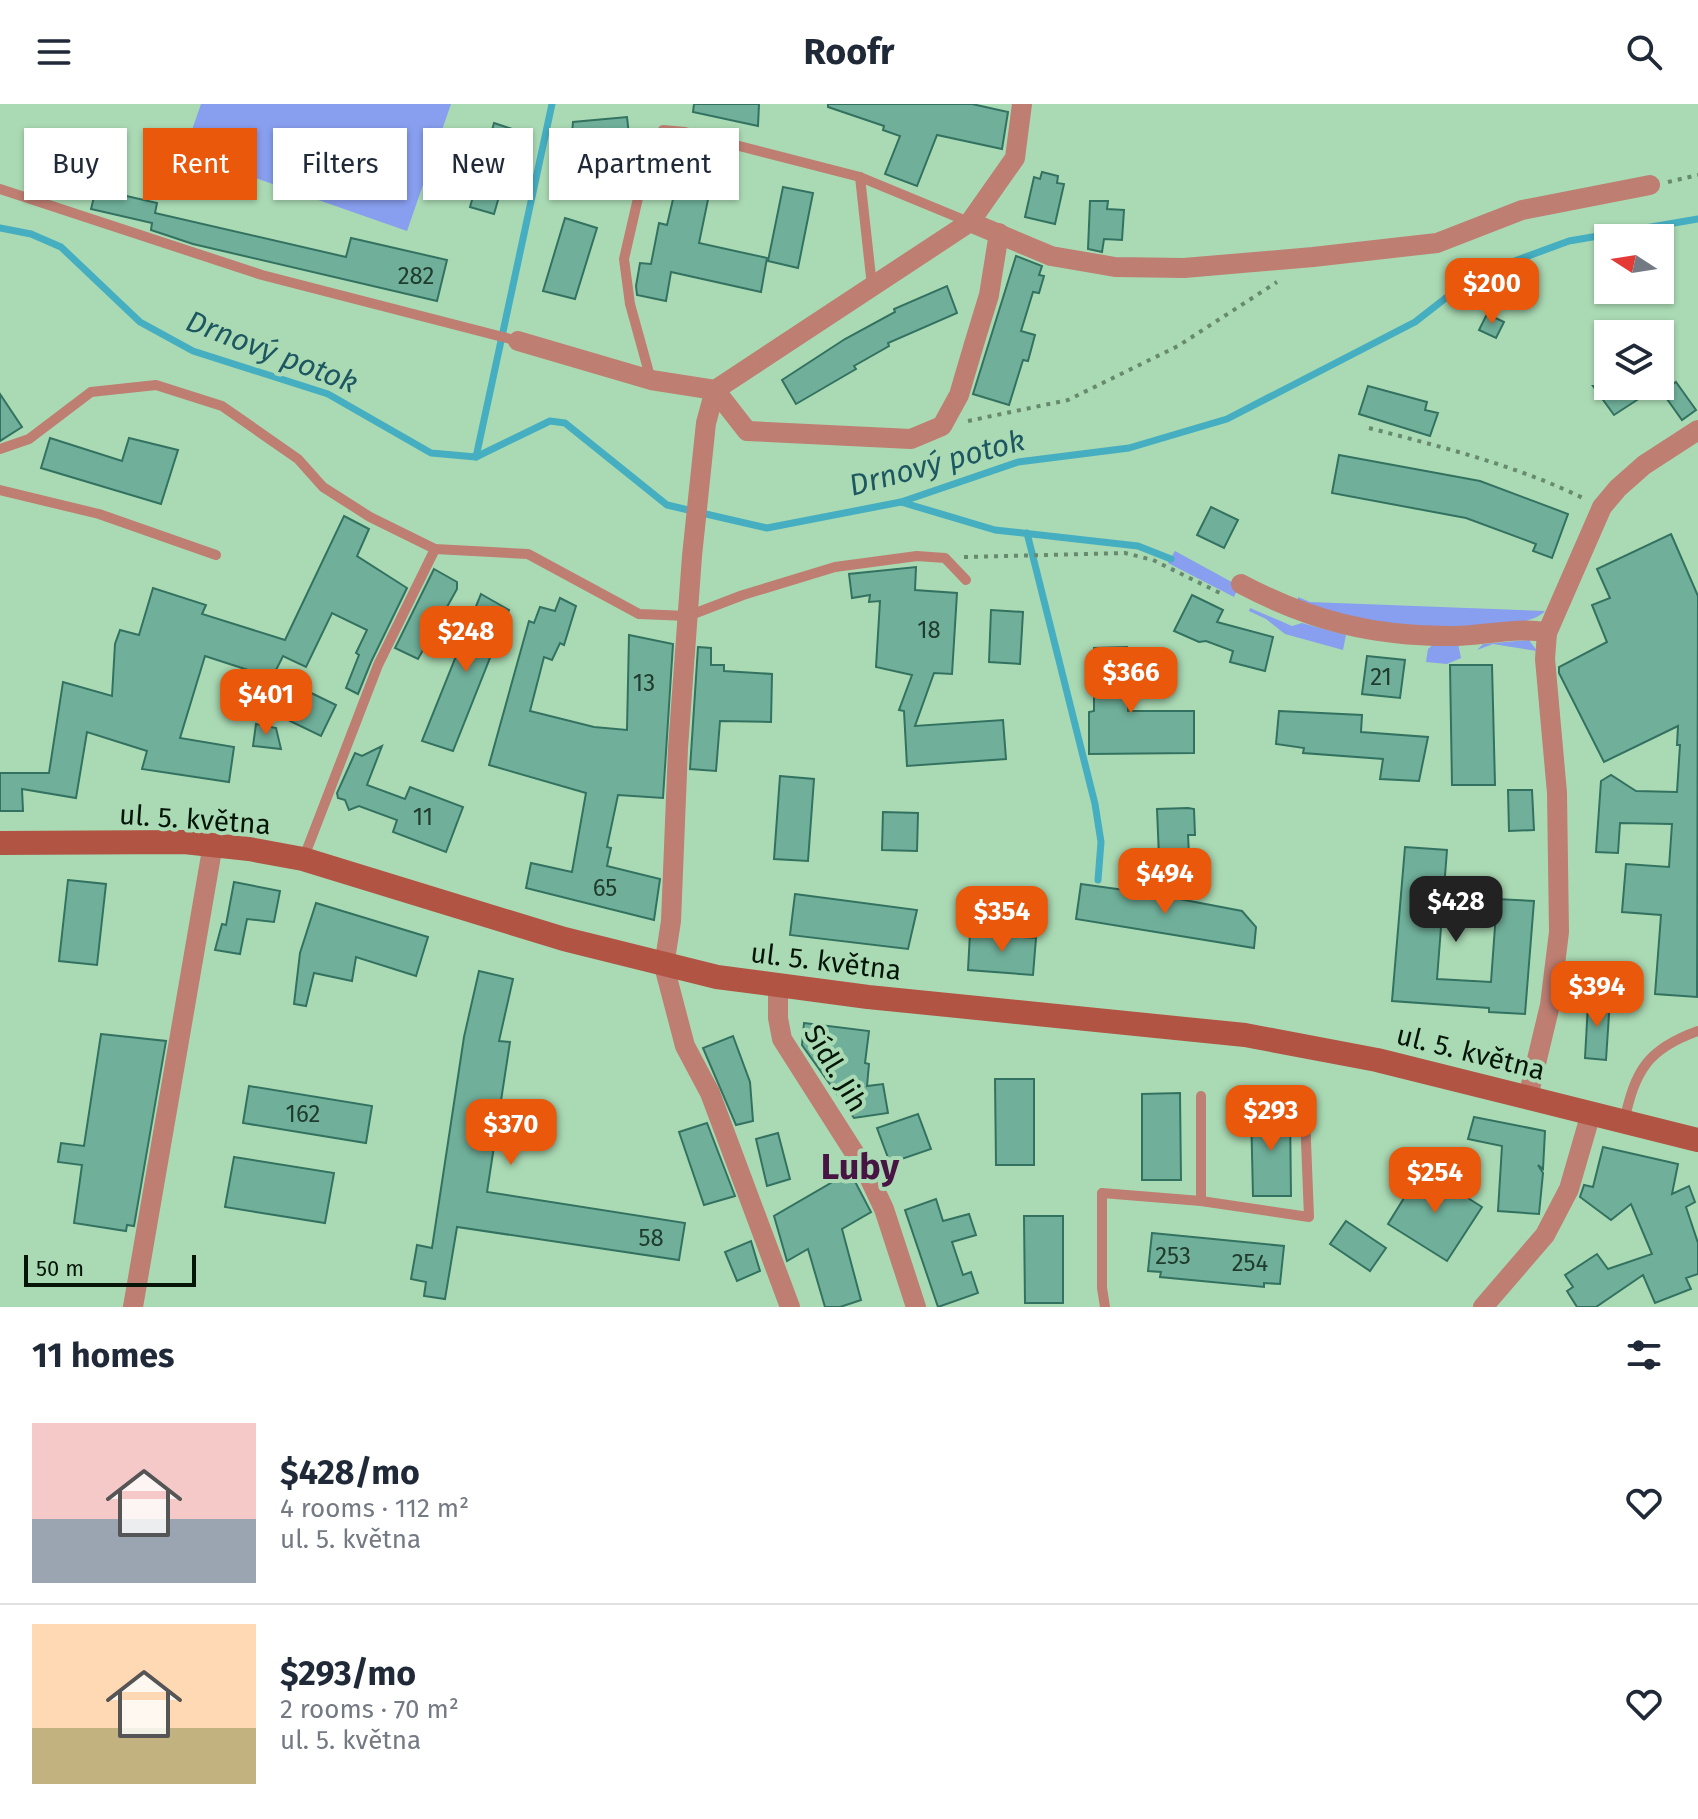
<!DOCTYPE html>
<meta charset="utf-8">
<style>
:root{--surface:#fff;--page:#f2f2f3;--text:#1f2937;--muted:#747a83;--line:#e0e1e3;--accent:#ea580c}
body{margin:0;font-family:"Fira Sans",sans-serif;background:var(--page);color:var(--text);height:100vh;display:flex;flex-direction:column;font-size:30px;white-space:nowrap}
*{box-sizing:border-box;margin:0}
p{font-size:26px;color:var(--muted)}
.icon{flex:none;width:44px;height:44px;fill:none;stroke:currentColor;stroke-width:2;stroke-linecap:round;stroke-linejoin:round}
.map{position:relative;height:1203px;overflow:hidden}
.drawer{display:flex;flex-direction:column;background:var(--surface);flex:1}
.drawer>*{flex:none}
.hud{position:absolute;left:24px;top:24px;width:800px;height:72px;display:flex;gap:16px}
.needle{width:52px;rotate:282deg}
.fabs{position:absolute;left:1594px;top:120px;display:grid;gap:16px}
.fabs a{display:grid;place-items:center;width:80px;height:80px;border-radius:0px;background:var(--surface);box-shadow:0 2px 6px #0004;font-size:40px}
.scale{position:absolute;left:24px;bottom:20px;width:172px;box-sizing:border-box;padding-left:8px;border:4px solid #051609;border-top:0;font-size:22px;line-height:28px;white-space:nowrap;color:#051609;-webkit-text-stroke:6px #aadab4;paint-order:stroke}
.price{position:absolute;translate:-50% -68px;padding:0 18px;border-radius:16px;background:var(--accent);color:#fff;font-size:26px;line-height:52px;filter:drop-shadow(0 2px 4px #0008)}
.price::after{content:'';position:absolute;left:50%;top:48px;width:24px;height:18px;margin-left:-12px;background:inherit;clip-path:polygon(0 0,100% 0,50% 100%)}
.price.on{background:#222;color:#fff}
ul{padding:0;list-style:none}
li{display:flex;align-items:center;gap:24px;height:200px;padding:0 32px}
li+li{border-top:2px solid var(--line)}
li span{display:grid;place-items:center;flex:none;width:224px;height:160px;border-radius:0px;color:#555}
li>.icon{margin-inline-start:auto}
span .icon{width:96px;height:96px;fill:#fffc;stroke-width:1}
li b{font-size:34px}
h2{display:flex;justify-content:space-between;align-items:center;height:96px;padding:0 32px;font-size:34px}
.pill{padding:0 28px;border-radius:0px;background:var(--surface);box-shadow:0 2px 6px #0004;font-size:28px;line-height:72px}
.pill.on{background:var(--accent);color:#fff}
header{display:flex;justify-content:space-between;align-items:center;height:104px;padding:0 32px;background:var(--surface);font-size:36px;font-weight:700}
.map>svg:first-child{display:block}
.green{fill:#889eee}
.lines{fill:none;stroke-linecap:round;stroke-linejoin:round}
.stream{stroke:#46aec1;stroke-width:7}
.building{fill:#70b09b;stroke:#337260;stroke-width:2}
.path{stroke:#678a6e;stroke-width:4;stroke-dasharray:4 6;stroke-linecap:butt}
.lane{stroke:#be7e72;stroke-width:10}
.street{stroke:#be7e72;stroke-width:20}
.secondary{stroke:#b15444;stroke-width:24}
.labels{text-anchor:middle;stroke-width:8;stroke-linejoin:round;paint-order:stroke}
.number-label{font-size:24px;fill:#203c2e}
.street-label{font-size:28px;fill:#051609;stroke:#aadab4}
.water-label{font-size:30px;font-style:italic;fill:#1d5761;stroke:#aadab4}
.district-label{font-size:36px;font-weight:bold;fill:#471443;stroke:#aadab4}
</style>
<header><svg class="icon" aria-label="menu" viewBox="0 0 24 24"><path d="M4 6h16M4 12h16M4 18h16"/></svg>Roofr<svg class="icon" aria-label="search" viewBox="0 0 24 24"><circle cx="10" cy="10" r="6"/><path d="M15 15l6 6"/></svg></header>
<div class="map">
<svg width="1698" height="1203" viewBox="0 0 1698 1203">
<rect width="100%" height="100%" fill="#aadab4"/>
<!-- green -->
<g class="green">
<polygon points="201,0 451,0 407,127 184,49"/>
<polygon points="1175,447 1239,482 1234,493 1168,459"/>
<path d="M 1298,493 L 1310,498 L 1545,507 C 1523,532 1396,522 1363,516 C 1341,512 1319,503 1298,496 Z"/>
<polygon points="1250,504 1292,522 1302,519 1346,531 1343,546 1285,530 1266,515 1249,507"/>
<polygon points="1529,536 1537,547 1493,540 1477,546 1483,540"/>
<polygon points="1435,539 1458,539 1461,554 1447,560 1426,558 1428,545"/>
</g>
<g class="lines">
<!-- stream -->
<g class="stream">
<polyline points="0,124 31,130 61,143 140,218 193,247 328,290 431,349 476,353 550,317 565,319 667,401 767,424 901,398 1018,358 1129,344 1227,315 1415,218 1474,172 1569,137 1698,115"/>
<polyline points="476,353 552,0"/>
<polyline points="901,398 995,426 1138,442 1171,455"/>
<polyline points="1027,429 1095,700 1101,738 1098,776"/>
</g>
</g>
<!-- building -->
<g class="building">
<polygon points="694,0 759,0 758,22 693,8"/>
<polygon points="828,0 972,0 1008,8 1002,45 937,31 917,82 885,70 900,32 883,26 884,22 828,3"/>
<polygon points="627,13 630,40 570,52 573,18"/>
<polygon points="494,19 518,27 494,110 470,103"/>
<polygon points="1042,68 1058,72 1057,79 1064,80 1055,120 1025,113 1034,73 1040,75"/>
<polygon points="677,78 710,86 699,139 767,154 761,188 671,168 666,197 637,191 636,182 640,159 651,160 659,119 667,121"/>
<polygon points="783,83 813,89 798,164 768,157"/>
<polygon points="96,85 157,99 155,109 346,153 351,134 447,156 437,197 193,140 151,126 152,119 91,105"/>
<polygon points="1090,97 1108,97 1107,105 1124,106 1122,136 1104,135 1102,148 1088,145"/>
<polygon points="565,114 597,124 575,195 543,187"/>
<polygon points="1016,152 1042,162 1039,171 1044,172 1039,189 1033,188 1021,227 1035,231 1028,257 1023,256 1009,301 973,290"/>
<polygon points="947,182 957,209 888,239 889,242 854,262 856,265 796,300 782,276 845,235 895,208 894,205"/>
<polygon points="1487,210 1504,218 1496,234 1479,226"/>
<polygon points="1676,278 1696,306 1682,316 1662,288"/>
<polygon points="1368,282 1427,298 1425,306 1438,309 1430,332 1359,310"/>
<polygon points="1593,282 1632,282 1640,294 1614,311"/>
<polygon points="0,290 22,323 0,337"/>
<polygon points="50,334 122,357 129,334 178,346 161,400 41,364"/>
<polygon points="1339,351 1480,377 1568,410 1552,454 1533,447 1536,440 1466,414 1332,389"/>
<polygon points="1211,403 1238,416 1224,444 1197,431"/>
<polygon points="344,412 369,425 357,452 407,484 371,558 358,590 346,584 359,551 356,549 367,526 332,509 306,563 283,552 262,594 241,587 248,566 205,552 180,634 234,643 229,678 142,665 147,647 87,628 76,694 22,685 23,707 0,707 0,669 49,669 63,578 112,592 115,540 120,526 139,531 153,484 206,501 202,510 285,536"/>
<polygon points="1671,430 1698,492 1697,893 1655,890 1661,811 1622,808 1626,760 1669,763 1672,720 1620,719 1618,749 1596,748 1601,677 1611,671 1636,687 1677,688 1680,641 1677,641 1678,622 1604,658 1559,569 1559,563 1607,538 1592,501 1610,494 1597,465"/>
<polygon points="916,463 915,486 957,489 952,570 934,569 915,622 1003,616 1006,655 907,662 904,607 899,606 912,571 876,563 880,497 869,498 870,491 852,494 849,470"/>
<polygon points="434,465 457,478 457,485 418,555 395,544"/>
<polygon points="481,490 509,506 453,647 422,637"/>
<polygon points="1192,491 1223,506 1217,518 1273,533 1265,567 1230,558 1233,547 1206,537 1199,538 1174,527"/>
<polygon points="560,494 576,502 564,541 560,539 552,556 544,553 530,607 594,623 627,626 629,531 673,540 663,694 618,691 607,743 611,744 607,762 660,775 654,816 526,784 531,759 572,768 586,689 489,661 529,517 534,519 540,503 555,507"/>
<polygon points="991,506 1023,508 1020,560 989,558"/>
<polygon points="698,543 711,544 711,561 724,561 724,567 772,570 771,618 720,617 716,667 690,665"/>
<polygon points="1127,543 1128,607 1194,607 1194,649 1089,650 1089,608 1094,607 1094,544"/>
<polygon points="1367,552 1405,556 1400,594 1362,590"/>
<polygon points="1450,561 1492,561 1495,681 1452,681"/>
<polygon points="305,586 336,601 321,632 290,617"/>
<polygon points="1279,607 1362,611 1361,628 1428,633 1419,677 1380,675 1383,655 1303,649 1304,644 1276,640"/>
<polygon points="256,620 276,624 281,645 253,642"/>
<polygon points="382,642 367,681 405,695 410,683 463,703 446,748 393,728 397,716 359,702 349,706 345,696 338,694 337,689 355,649 362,652"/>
<polygon points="780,672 814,675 808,757 774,755"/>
<polygon points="1508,686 1532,686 1534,726 1509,727"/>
<polygon points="1188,704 1194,705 1195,731 1188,731 1189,751 1159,753 1157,705"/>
<polygon points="883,708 918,709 917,747 882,746"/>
<polygon points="1405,743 1447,746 1437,875 1491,878 1497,795 1534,797 1525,910 1489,908 1489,904 1392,897"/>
<polygon points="68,776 106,780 97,861 59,857"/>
<polygon points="234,778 280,787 274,818 247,815 240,850 215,846 222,820 226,821"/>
<polygon points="1081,780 1153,790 1242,807 1256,823 1254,844 1076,815"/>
<polygon points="795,790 917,806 908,845 790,831"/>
<polygon points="316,799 428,833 416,872 356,853 352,877 314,869 306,902 294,900 300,849"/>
<polygon points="970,829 1036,834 1033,871 968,866"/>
<polygon points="479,867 513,875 499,937 510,938 487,1088 685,1119 679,1156 457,1123 445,1195 424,1192 426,1178 411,1175 417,1141 432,1144 464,933"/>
<polygon points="1596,894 1610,895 1606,956 1585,954 1588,900"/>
<polygon points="804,919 869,927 865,959 869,960 867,982 883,980 888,1009 854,1014 802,941"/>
<polygon points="101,930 166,937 134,1122 127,1121 126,1127 74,1119 82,1061 58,1058 61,1039 84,1042"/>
<polygon points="733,932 750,978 753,1017 736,1021 703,944"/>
<polygon points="995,975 1034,975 1034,1061 996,1061"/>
<polygon points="249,982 372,1002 366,1039 243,1019"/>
<polygon points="1180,989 1181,1076 1142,1076 1142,990"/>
<polygon points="1290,1005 1291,1092 1253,1092 1251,1006"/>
<polygon points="918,1010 931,1045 890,1059 877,1024"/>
<polygon points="1474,1013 1545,1027 1543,1065 1538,1061 1543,1069 1539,1110 1498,1107 1502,1042 1468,1035"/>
<polygon points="707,1019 735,1092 704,1101 679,1028"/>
<polygon points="778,1029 790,1075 767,1082 756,1035"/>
<polygon points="1603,1043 1678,1060 1672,1090 1689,1082 1695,1098 1686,1103 1698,1139 1698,1170 1686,1174 1691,1185 1655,1199 1643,1171 1596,1203 1577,1203 1567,1187 1573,1183 1565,1171 1597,1150 1608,1165 1652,1150 1631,1100 1611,1116 1580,1093 1584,1081 1593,1083"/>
<polygon points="234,1053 334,1069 325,1119 225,1103"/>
<polygon points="1422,1065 1482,1103 1447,1157 1388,1120"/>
<polygon points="850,1068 871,1108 842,1125 861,1196 840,1203 825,1203 808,1145 787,1157 774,1112"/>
<polygon points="936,1095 943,1117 969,1110 976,1131 952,1138 963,1171 971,1168 978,1189 938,1203 905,1106"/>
<polygon points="1024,1112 1063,1112 1063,1199 1025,1199"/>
<polygon points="1346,1117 1386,1144 1370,1167 1330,1140"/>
<polygon points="1152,1129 1284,1142 1280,1180 1264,1179 1264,1183 1160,1173 1161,1168 1148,1167"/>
<polygon points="751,1137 760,1167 737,1177 725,1148"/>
</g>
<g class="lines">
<!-- path -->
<g class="path">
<polyline points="1668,78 1698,71"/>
<polyline points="968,317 1068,296 1178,242 1277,178"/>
<path d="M 1369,324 C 1442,343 1515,361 1583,394"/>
<polyline points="964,453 1125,449 1153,456 1222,490"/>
</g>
<!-- lane -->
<g class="lane">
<polyline points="860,73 872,182"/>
<polyline points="0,85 262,171 518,237"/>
<polyline points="651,276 630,200 624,155 650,42 663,26 685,28 860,73 969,118"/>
<polyline points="0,345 29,335 91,288 156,281 222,302 298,355 323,383 370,413 435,445 528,450 639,510 688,512 743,491 835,463 917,452 945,454 966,476"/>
<polyline points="0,386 99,410 216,451"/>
<polyline points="304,753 378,561 435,445"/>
<polyline points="1201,992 1201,1097"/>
<path d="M 1624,1018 C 1635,967 1647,945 1698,927"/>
<polyline points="1105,1203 1102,1184 1102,1089 1201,1097 1309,1113 1305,1012"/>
</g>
<!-- street -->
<g class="street">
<polyline points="970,118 1051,152 1115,163 1184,164 1313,153 1437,139 1522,106 1650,81"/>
<polyline points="518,237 651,276 715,286 970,118 1015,54 1022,0"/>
<polyline points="715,286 706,319 692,452 678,644 671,817 664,862 685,942 710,989 790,1203"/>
<polyline points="715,286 747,327 911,335 942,322 959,291 974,240 989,191 999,129"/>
<path d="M 1241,480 C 1311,517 1375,533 1455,532 C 1481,532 1524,522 1547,529"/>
<polyline points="778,883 778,914 782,935 866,1067 884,1105 916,1203"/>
<polyline points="1528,993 1550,901 1559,828 1557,689 1545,555 1547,529 1602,403 1618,384 1644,361 1698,326"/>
<polyline points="133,1203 213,740"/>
<polyline points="1483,1203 1545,1131 1569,1085 1591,1009"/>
</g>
<!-- secondary -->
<polyline class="secondary" points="0,739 184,738 249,745 303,755 564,835 717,873 868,893 1245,931 1377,956 1698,1036"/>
</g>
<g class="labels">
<!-- number labels -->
<g class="number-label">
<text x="416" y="180">282</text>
<text x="929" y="534">18</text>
<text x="1381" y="581">21</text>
<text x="644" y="587">13</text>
<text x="423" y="721">11</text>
<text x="605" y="792">65</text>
<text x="303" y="1018">162</text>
<text x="651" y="1142">58</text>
<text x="1173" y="1160">253</text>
<text x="1250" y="1167">254</text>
</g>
<!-- street labels -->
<g class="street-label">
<text transform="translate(195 715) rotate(4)" y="10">ul. 5. května</text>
<text transform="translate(826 857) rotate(7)" y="10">ul. 5. května</text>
<text transform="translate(1471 948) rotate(14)" y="10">ul. 5. května</text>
<text transform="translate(836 964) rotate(59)" y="10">Sídl. Jih</text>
</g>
<!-- water labels -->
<g class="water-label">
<text transform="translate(272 248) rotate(21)" y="10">Drnový potok</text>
<text transform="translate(937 359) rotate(-15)" y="10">Drnový potok</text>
</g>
<!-- district labels -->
<g class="district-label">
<text x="860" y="1075">Luby</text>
</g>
</g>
</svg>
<div class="fabs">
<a><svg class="needle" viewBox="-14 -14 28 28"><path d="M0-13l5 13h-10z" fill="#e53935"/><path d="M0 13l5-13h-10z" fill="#747a83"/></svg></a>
<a><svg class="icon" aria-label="layers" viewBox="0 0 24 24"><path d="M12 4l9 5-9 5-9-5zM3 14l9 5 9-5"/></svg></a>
</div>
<div class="scale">50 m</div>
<b class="price" style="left:1492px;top:222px">$200</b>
<b class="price" style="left:466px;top:570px">$248</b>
<b class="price" style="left:1131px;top:611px">$366</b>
<b class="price" style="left:266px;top:633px">$401</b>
<b class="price" style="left:1165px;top:812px">$494</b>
<b class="price on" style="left:1456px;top:840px">$428</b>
<b class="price" style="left:1002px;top:850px">$354</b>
<b class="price" style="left:1597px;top:925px">$394</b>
<b class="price" style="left:1271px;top:1049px">$293</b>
<b class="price" style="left:511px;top:1063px">$370</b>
<b class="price" style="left:1435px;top:1111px">$254</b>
<div class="hud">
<a class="pill">Buy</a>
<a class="pill on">Rent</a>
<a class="pill">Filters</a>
<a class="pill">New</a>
<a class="pill">Apartment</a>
</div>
</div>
<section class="drawer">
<h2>11 homes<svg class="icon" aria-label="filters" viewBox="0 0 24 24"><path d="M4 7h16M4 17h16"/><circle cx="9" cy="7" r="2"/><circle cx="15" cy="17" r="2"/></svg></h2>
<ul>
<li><span style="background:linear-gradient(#f6c9c9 60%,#9aa5b1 0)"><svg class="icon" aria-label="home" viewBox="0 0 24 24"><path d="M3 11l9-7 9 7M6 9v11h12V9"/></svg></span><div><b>$428/mo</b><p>4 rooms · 112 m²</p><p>ul. 5. května</p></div><svg class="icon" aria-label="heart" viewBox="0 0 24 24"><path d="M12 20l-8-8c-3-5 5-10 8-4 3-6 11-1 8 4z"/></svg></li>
<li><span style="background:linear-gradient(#ffd9b3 65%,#c2b280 0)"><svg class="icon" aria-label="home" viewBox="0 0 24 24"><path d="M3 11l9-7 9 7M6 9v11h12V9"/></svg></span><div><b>$293/mo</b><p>2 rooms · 70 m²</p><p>ul. 5. května</p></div><svg class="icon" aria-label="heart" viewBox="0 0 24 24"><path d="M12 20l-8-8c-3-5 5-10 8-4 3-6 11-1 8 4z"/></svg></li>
</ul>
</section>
